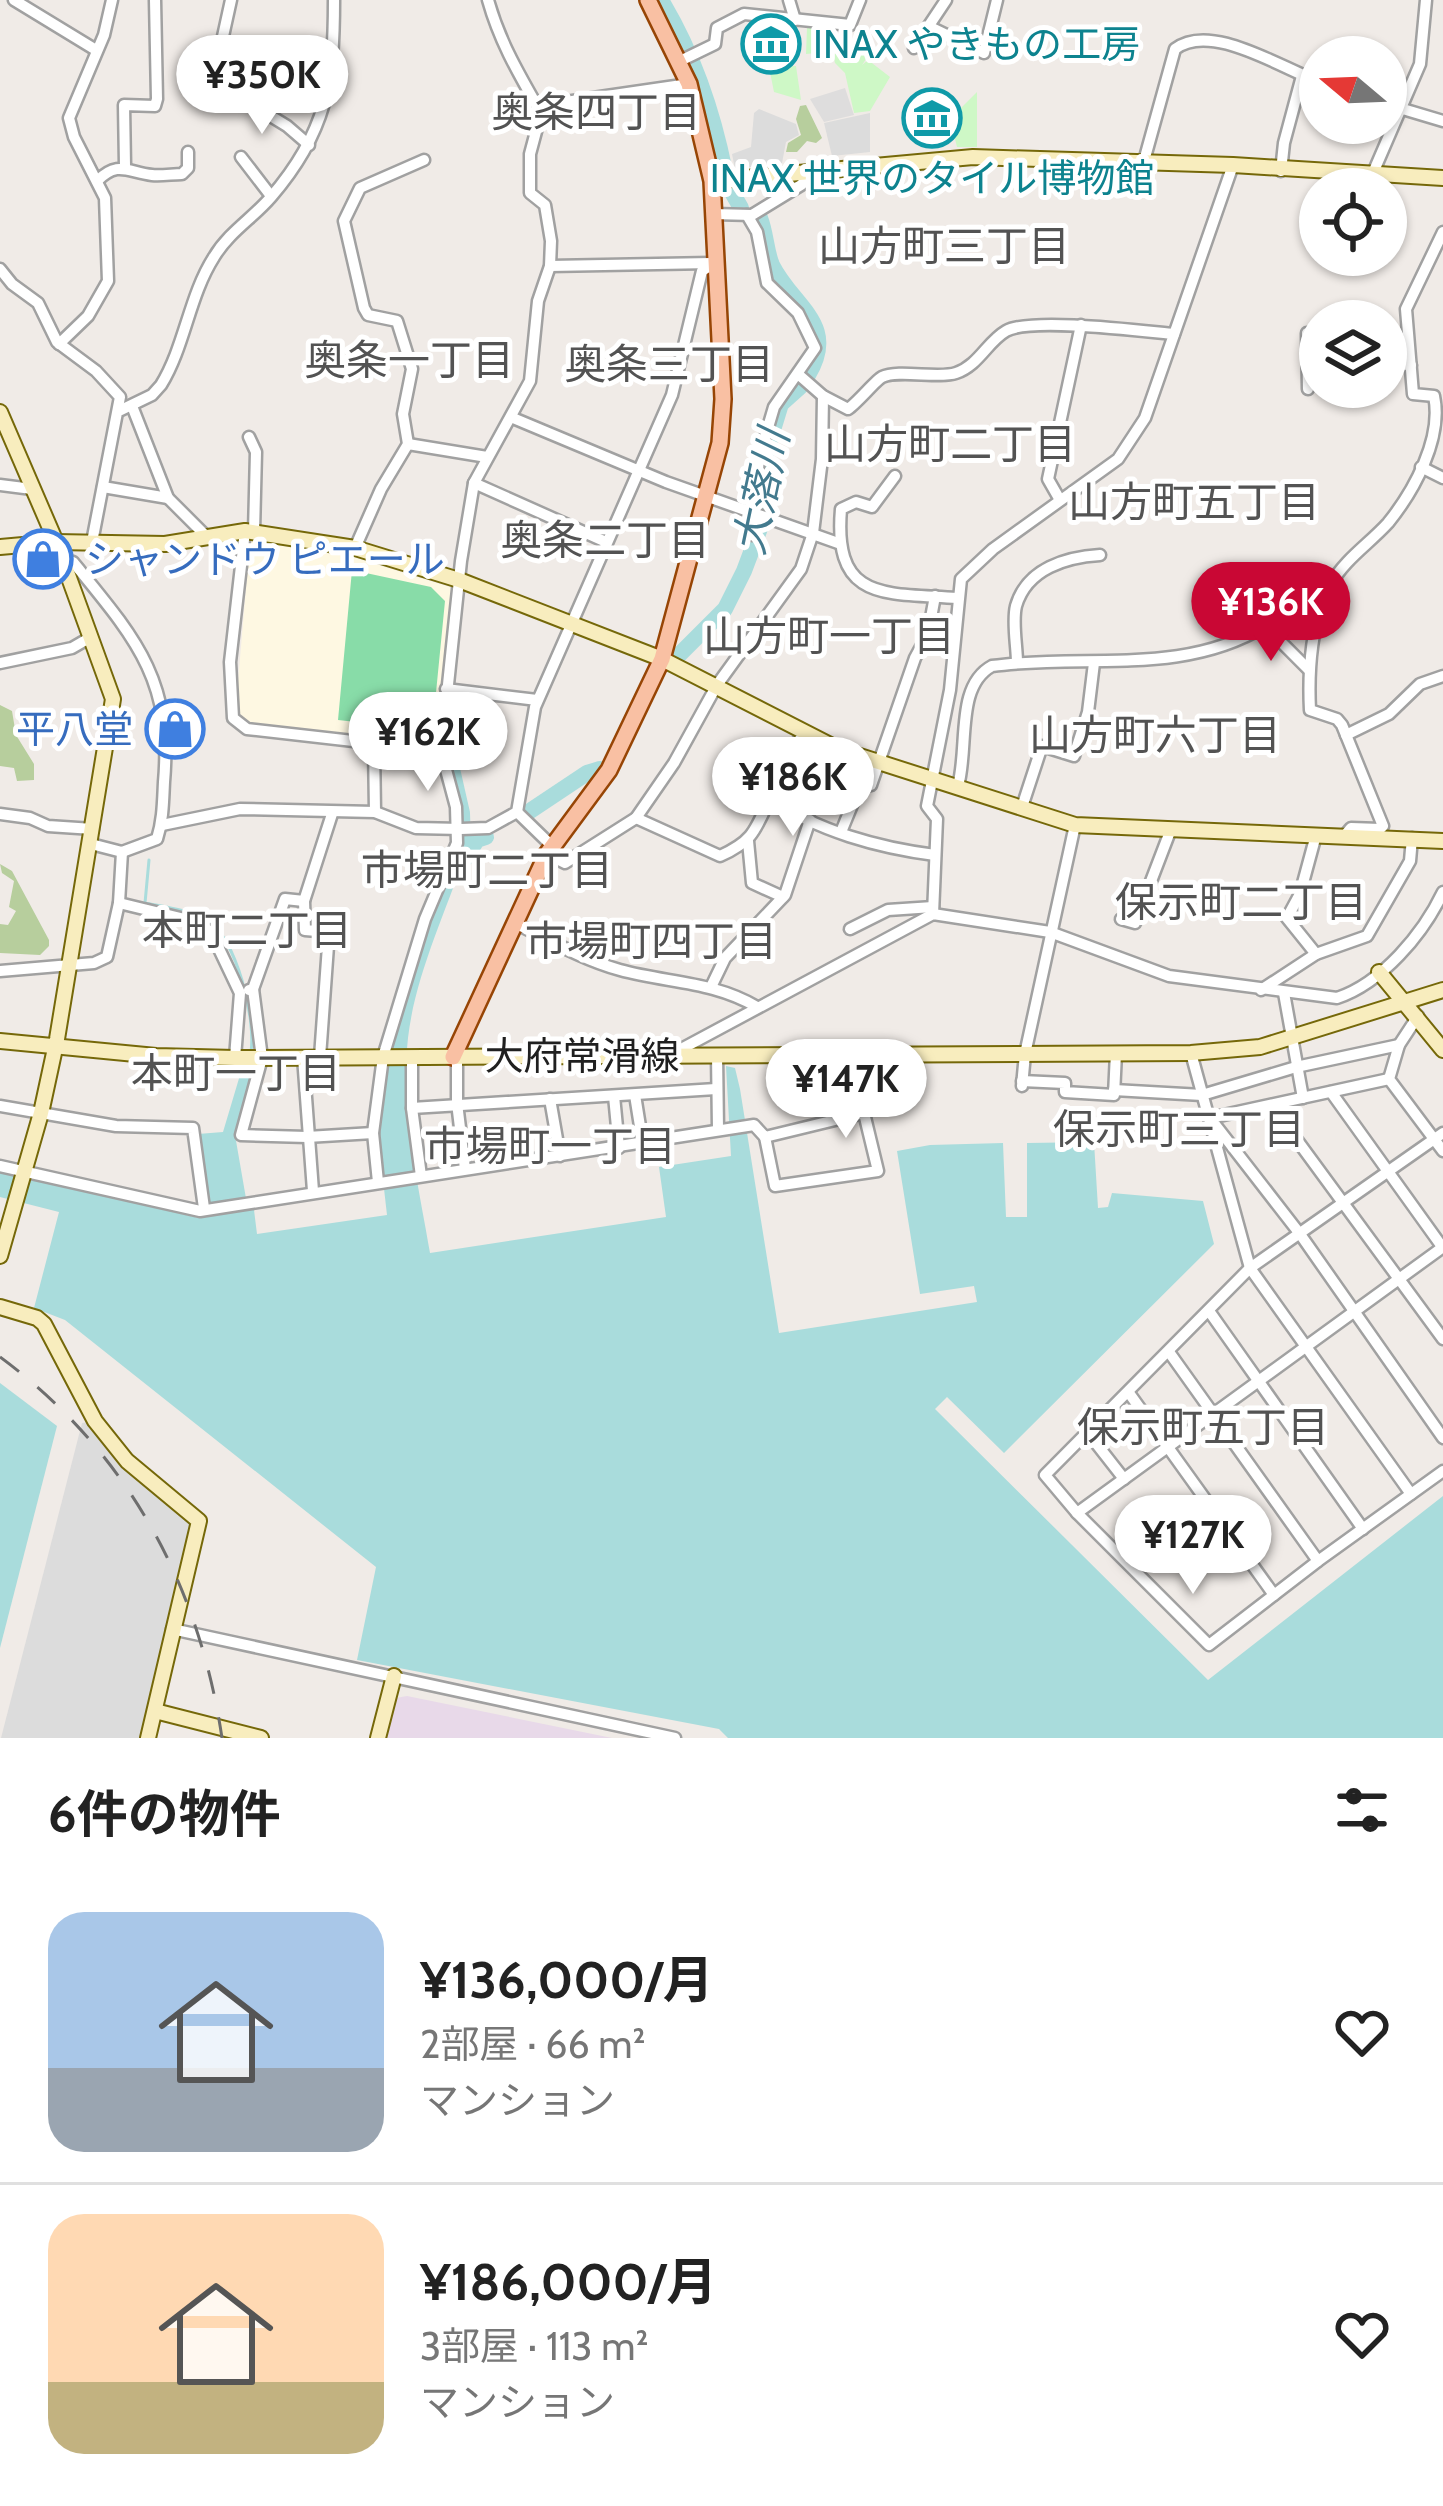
<!DOCTYPE html>
<html lang="ja">
<meta charset="utf-8">
<style>
:root{--surface:#fff;--page:#f6f6f6;--text:#222;--muted:#767676;--line:#e0e0e0;--accent:#c90734}
body{margin:0;font-family:Cabin,"Noto Sans JP",sans-serif;background:var(--page);color:var(--text);height:100vh;display:flex;flex-direction:column;font-size:45px;white-space:nowrap}
*{box-sizing:border-box;margin:0}
p{font-size:39px;color:var(--muted)}
.icon{flex:none;width:66px;height:66px;fill:none;stroke:currentColor;stroke-width:2;stroke-linecap:round;stroke-linejoin:round}
.map{position:relative;height:1738px;overflow:hidden}
.sheet{display:flex;flex-direction:column;background:var(--surface);flex:1}
.sheet>*{flex:none}
.needle{width:78px;rotate:289deg}
.tools{position:absolute;left:1299px;top:36px;display:grid;gap:24px}
.tools a{display:grid;place-items:center;width:108px;height:108px;border-radius:50%;background:var(--surface);box-shadow:0 3px 9px #0004;font-size:60px}
.price{position:absolute;translate:-50% -102px;padding:0 27px;border-radius:42px;background:#fff;color:#222;font-size:39px;line-height:78px;filter:drop-shadow(0 3px 6px #0008)}
.price::after{content:'';position:absolute;left:50%;top:72px;width:36px;height:27px;margin-left:-18px;background:inherit;clip-path:polygon(0 0,100% 0,50% 100%)}
.price.active{background:var(--accent);color:#fff}
ul{padding:0;list-style:none}
li{display:flex;align-items:center;gap:36px;height:300px;padding:0 48px}
li+li{border-top:3px solid var(--line)}
li span{display:grid;place-items:center;flex:none;width:336px;height:240px;border-radius:36px;color:#555}
li>.icon{margin-inline-start:auto}
span .icon{width:144px;height:144px;fill:#fffc;stroke-width:1}
li b{font-size:51px}
h2{display:flex;justify-content:space-between;align-items:center;height:144px;padding:0 48px;font-size:51px}
.map>svg:first-child{display:block}
.residential{fill:#dedddd}
.industrial{fill:#e8d9e9}
.education{fill:#fef8e2}
.forest{fill:#b7ce9d}
.park{fill:#cef8c6}
.pitch{fill:#88dca8}
.parking{fill:#dcdcdc}
.water{fill:#a9dcdc}
.lines{fill:none;stroke-linecap:round;stroke-linejoin:round}
.stream{stroke:#a9dcdc;stroke-width:3}
.river{stroke:#a9dcdc;stroke-width:16}
.street-casing{stroke:#a1a1a1;stroke-width:15}
.secondary-casing{stroke:#756809;stroke-width:18}
.primary-casing{stroke:#974505;stroke-width:20}
.street{stroke:#fff;stroke-width:10}
.secondary{stroke:#f8edbe;stroke-width:14}
.primary{stroke:#f9c0a3;stroke-width:15}
.rail{stroke:#6e6e6e;stroke-width:3;stroke-dasharray:24 24;stroke-linecap:butt}
.labels{text-anchor:middle;stroke-width:10;stroke-linejoin:round;paint-order:stroke}
.culture-label{font-size:39px;fill:#0d838f;stroke:#fff;text-anchor:start}
.shop-label{font-size:39px;fill:#366cbe;stroke:#fff;text-anchor:start}
.street-label{font-size:39px;fill:#202020;stroke:#fff}
.neighbourhood-label{font-size:42px;fill:#535353;stroke:#fff}
.water-label{font-size:42px;font-style:italic;fill:#437a8e;stroke:#fff}
</style>
<div class="map">
<svg width="1443" height="1738" viewBox="0 0 1443 1738">
<rect width="100%" height="100%" fill="#f0ebe7"/>
<!-- residential -->
<polygon class="residential" points="845,88 854,115 824,122 810,99"/>
<!-- industrial -->
<polygon class="industrial" points="407,1696 612,1738 386,1738 396,1698"/>
<!-- education -->
<polygon class="education" points="250,541 353,557 453,588 437,746 249,725 240,717 236,705"/>
<!-- forest -->
<g class="forest">
<polygon points="806,105 822,138 816,143 807,141 797,152 786,152 788,143 801,135 796,119 800,106"/>
<polygon points="0,705 12,711 16,735 34,764 34,780 17,781 14,768 0,766"/>
<polygon points="0,864 12,871 49,940 49,946 40,955 0,953 0,924 8,925 16,911 9,907 14,881 2,873"/>
</g>
<!-- park -->
<g class="park">
<polygon points="807,28 837,29 836,51 806,54"/>
<polygon points="867,42 874,47 862,65 868,60 890,77 870,111 854,113 845,73 835,63 833,54 845,54 854,59"/>
<polygon points="796,66 801,100 774,92 769,67"/>
<polygon points="977,92 977,147 957,147 950,119"/>
</g>
<!-- pitch -->
<polygon class="pitch" points="352,570 431,587 445,601 434,713 394,709 392,726 338,720"/>
<!-- parking -->
<g class="parking">
<polygon points="759,109 796,124 799,135 786,142 782,163 735,169 732,154 751,147 754,113"/>
<polygon points="870,113 870,152 832,156 824,123"/>
<polygon points="95,1421 199,1521 143,1738 1,1738 82,1423"/>
</g>
<!-- water -->
<g class="water">
<polygon points="399,716 432,719 429,741 397,738"/>
<path d="M 463,837 L 466,848 L 472,847 L 464,858 C 444,916 415,977 408,1038 C 400,1109 418,1182 430,1253 L 666,1217 L 659,1167 L 731,1156 L 726,1066 L 735,1068 L 740,1089 L 779,1333 L 977,1302 L 974,1286 L 920,1294 L 897,1151 L 930,1145 L 1003,1143 L 1006,1217 L 1027,1217 L 1027,1143 L 1094,1142 L 1098,1208 L 1108,1207 L 1112,1193 L 1203,1201 L 1214,1244 L 1004,1453 L 947,1397 L 935,1409 L 1208,1680 L 1443,1496 L 1443,1738 L 728,1738 L 719,1729 L 357,1660 L 376,1567 L 65,1320 L 34,1308 L 59,1212 L 0,1197 L 0,1171 L 199,1218 L 210,1216 L 198,1134 L 223,1132 L 243,1065 L 256,1065 L 235,1135 L 248,1210 L 254,1210 L 257,1234 L 387,1215 L 378,1136 L 391,1048 L 428,920 Z"/>
<polygon points="0,1383 57,1426 0,1648"/>
</g>
<g class="lines">
<!-- stream -->
<path class="stream" d="M 149,860 L 145,903 C 165,907 190,910 208,921 C 237,940 256,1019 251,1052"/>
<!-- river -->
<g class="river">
<path d="M 661,0 C 693,53 713,112 725,172"/>
<polyline points="729,187 741,208"/>
<path d="M 754,218 L 760,218 C 766,233 766,251 772,265 C 793,307 839,324 808,375"/>
<polyline points="680,654 725,609 744,571 762,523 766,453 781,404 800,387"/>
<polyline points="450,710 447,747 462,813 463,844"/>
<polyline points="527,813 587,773 600,769"/>
<polyline points="460,866 477,840 486,837"/>
</g>
<!-- street casing -->
<g class="street-casing">
<g id="street">
<polyline points="14,0 96,50"/>
<polyline points="789,0 795,20"/>
<polyline points="930,27 984,53 997,0"/>
<polyline points="914,48 946,0"/>
<polyline points="220,50 231,0"/>
<polyline points="680,61 715,44 717,28 744,14 850,25 860,0"/>
<polyline points="238,96 287,126 309,145"/>
<polyline points="1386,104 1443,121"/>
<polyline points="538,106 689,84"/>
<polyline points="241,157 271,196"/>
<path d="M 1144,161 L 1175,49 C 1211,21 1282,69 1320,82"/>
<polyline points="125,166 124,105 155,106 157,99 155,0"/>
<polyline points="1281,171 1284,143 1302,76"/>
<polyline points="1373,173 1420,64 1426,0"/>
<path d="M 97,181 C 118,160 127,172 152,175 C 161,176 173,174 182,174 L 188,168 L 188,152"/>
<polyline points="713,214 752,215 801,185 816,171"/>
<polyline points="747,215 757,232 767,283 798,313 815,348 774,407 759,458 752,535"/>
<polyline points="550,266 711,263"/>
<polyline points="0,269 12,284 38,303 57,342 96,371 120,397 92,542"/>
<polyline points="1307,333 1308,389"/>
<polyline points="59,344 88,316 108,281 105,198 74,137 69,118 104,35 112,0"/>
<polyline points="1386,364 1411,365"/>
<path d="M 799,375 L 823,396 L 848,409 C 857,403 876,380 882,377 C 898,369 939,379 956,373 C 979,365 987,342 1006,331 C 1030,317 1142,331 1174,334"/>
<polyline points="1374,387 1374,393"/>
<polyline points="132,406 168,498 208,538"/>
<path d="M 121,410 L 152,395 L 161,385 C 185,346 189,296 214,257 C 229,232 253,218 271,197 C 327,132 334,82 334,0"/>
<polyline points="513,418 666,482 838,543"/>
<polyline points="249,437 256,452 254,532"/>
<polyline points="408,444 487,457"/>
<polyline points="1421,467 1443,478"/>
<path d="M 895,476 L 872,507 L 856,502 L 841,509 C 833,602 885,593 957,598"/>
<polyline points="474,483 606,542"/>
<polyline points="0,485 32,489"/>
<polyline points="103,487 168,498"/>
<polyline points="1060,500 1048,479 1081,325"/>
<polyline points="245,531 230,662 233,718 247,729 441,751"/>
<polyline points="355,548 381,489 408,444 403,414 412,369 397,321 368,315 364,308 344,221 360,188 424,160"/>
<path d="M 62,559 L 73,562 C 135,638 173,679 164,782 C 163,802 163,820 157,839 L 122,852 L 91,844"/>
<polyline points="0,663 72,648 91,637"/>
<path d="M 1017,663 C 1017,646 1012,622 1016,606 C 1027,568 1067,557 1100,555"/>
<polyline points="446,689 537,700"/>
<polyline points="1346,735 1389,714 1420,684 1443,676"/>
<polyline points="374,745 375,812"/>
<path d="M 958,786 C 969,746 955,686 992,666 C 1085,653 1181,677 1265,626 L 1309,670"/>
<path d="M 770,798 C 816,831 880,848 935,855"/>
<polyline points="1022,807 1042,746 1074,756 1088,712 1094,663"/>
<polyline points="517,812 552,846"/>
<polyline points="0,814 30,818 48,826 93,829"/>
<path d="M 636,818 L 720,856 C 753,841 755,831 770,798 L 759,777 L 807,733"/>
<polyline points="162,825 240,809 375,812 416,828 461,829 488,828 517,812 535,707 672,395 702,271 714,263"/>
<polyline points="841,832 859,788 871,785 915,658 928,634 935,596"/>
<polyline points="1316,835 1300,894 1287,918 1316,954"/>
<path d="M 1345,835 L 1351,828 L 1380,829 L 1383,826 L 1342,725 L 1337,719 L 1310,710 C 1308,671 1311,619 1331,584 C 1344,560 1370,543 1388,523 C 1414,491 1443,438 1434,396 L 1413,394 L 1406,309 L 1443,232"/>
<polyline points="748,841 752,883 783,897"/>
<polyline points="547,854 565,863 636,818 674,763 717,685 801,569 813,533 822,459 823,396"/>
<polyline points="119,903 193,921 211,932 240,993 235,1058"/>
<polyline points="933,914 937,819 927,806 950,690 961,579 993,549 1118,459 1145,418 1233,165"/>
<polyline points="1121,919 1135,923 1171,829"/>
<path d="M 515,923 C 549,940 583,960 620,970 C 667,983 713,981 757,1007"/>
<polyline points="850,929 888,910 933,907"/>
<polyline points="0,971 94,963 107,957 119,903 122,852"/>
<polyline points="711,987 725,958 785,895 810,820"/>
<polyline points="253,989 262,1058 241,1135 307,1137 373,1133"/>
<polyline points="249,990 253,989 285,899 304,901"/>
<polyline points="1261,990 1316,954 1367,936 1410,861 1412,838"/>
<polyline points="1284,993 1303,1098"/>
<polyline points="1418,1016 1399,1045 1389,1079 1443,1151"/>
<polyline points="1191,1053 1250,1268 1411,1494"/>
<path d="M 672,1054 L 933,914 L 1050,932 L 1169,976 L 1337,998 C 1382,983 1423,934 1443,892"/>
<polyline points="717,1055 718,1129"/>
<polyline points="303,1057 313,1191"/>
<polyline points="320,1057 329,932 305,930 304,901 332,814"/>
<polyline points="412,1057 412,1108 421,1176"/>
<polyline points="457,1057 457,1103 465,1169"/>
<polyline points="1389,1079 1210,1118 1300,1234 1443,1438"/>
<polyline points="1022,1081 1065,1083 1065,1092 1114,1095 1116,1053"/>
<polyline points="1022,1086 1025,1054 1075,825"/>
<polyline points="1114,1090 1202,1095 1296,1067 1399,1045"/>
<polyline points="1331,1092 1443,1248"/>
<polyline points="635,1095 643,1145"/>
<polyline points="614,1096 619,1148"/>
<polyline points="550,1099 560,1156"/>
<polyline points="0,1106 116,1126 193,1128 204,1208"/>
<polyline points="1272,1106 1443,1339"/>
<polyline points="412,1108 716,1089"/>
<polyline points="1443,1133 1250,1268 1045,1475 1077,1513 1209,1645 1318,1561 1443,1471"/>
<polyline points="765,1137 775,1186 878,1171 864,1113"/>
<polyline points="0,1166 200,1211 754,1125 765,1137 864,1113 851,1055"/>
<path d="M 378,1182 L 373,1133 L 383,1057 L 425,919 L 457,843 L 456,807 L 441,751 L 461,561 L 474,483 L 530,381 L 538,301 L 550,266 L 551,241 L 545,205 L 530,193 L 530,154 L 541,113 C 520,76 500,43 488,0"/>
<polyline points="1209,1311 1363,1529"/>
<polyline points="1169,1352 1318,1561"/>
<polyline points="1129,1393 1274,1595"/>
<polyline points="1088,1433 1124,1479"/>
<polyline points="1077,1513 1443,1247"/>
<polyline points="172,1629 675,1738"/>
</g>
</g>
<!-- secondary casing -->
<g class="secondary-casing">
<g id="secondary">
<polyline points="712,181 973,157 1233,165 1443,178"/>
<polyline points="0,412 56,542 113,699 57,1039 41,1113 0,1256"/>
<polyline points="0,547 56,542 165,544 245,531 355,548 459,580 662,659 838,749 1075,825 1443,841"/>
<polyline points="1379,972 1443,1050"/>
<polyline points="0,1041 156,1056 235,1058 1191,1053 1260,1047 1443,990"/>
<polyline points="0,1307 37,1318 44,1324 95,1421 127,1461 199,1521 148,1738"/>
<polyline points="155,1711 261,1738"/>
<polyline points="378,1738 394,1676"/>
</g>
</g>
<!-- primary casing -->
<g class="primary-casing">
<polyline id="primary" points="453,1057 547,854 609,770 662,659 720,443 723,399 712,181 689,84 648,0"/>
</g>
<!-- street -->
<use href="#street" class="street"/>
<!-- secondary -->
<use href="#secondary" class="secondary"/>
<!-- primary -->
<use href="#primary" class="primary"/>
<!-- rail -->
<path class="rail" d="M 0,1357 C 127,1451 199,1584 222,1738"/>
</g>
<!-- icons -->
<defs>
<g id="museum-ring" transform="scale(3)"><circle r="9.5" fill="#fff" stroke="#0f9aa8" stroke-width="1.5"/><path d="M0-6L6-3V-2H-6V-3ZM-5-1h2V3h-2ZM-1-1h2V3h-2ZM3-1h2V3H3ZM-6 4H6V6H-6Z" fill="#0f9aa8"/></g>
<g id="shop-ring" transform="scale(3)"><circle r="9.5" fill="#fff" stroke="#3f7fe0" stroke-width="1.5"/><path d="M-5-2.5h2.3a2.7 3.5 0 0 1 5.4 0H5L5.5 6h-11ZM-1.5-2.5h3a1.5 2.3 0 0 0-3 0Z" fill="#3f7fe0"/></g>
</defs>
<g fill-rule="evenodd">
<use href="#museum-ring" x="771" y="44"/>
<use href="#museum-ring" x="932" y="118"/>
<use href="#shop-ring" x="43" y="559"/>
<use href="#shop-ring" x="175" y="729"/>
</g>
<g class="labels">
<!-- culture labels -->
<g class="culture-label">
<text x="813" y="58">INAX やきもの工房</text>
<text x="932" y="192" text-anchor="middle">INAX 世界のタイル博物館</text>
</g>
<!-- shop labels -->
<g class="shop-label">
<text x="85" y="573">シャンドウ ピエール</text>
<text x="133" y="743" text-anchor="end">平八堂</text>
</g>
<!-- street labels -->
<g class="street-label">
<text x="582" y="1070">大府常滑線</text>
</g>
<!-- neighbourhood labels -->
<g class="neighbourhood-label">
<text x="596" y="127">奥条四丁目</text>
<text x="944" y="261">山方町三丁目</text>
<text x="409" y="375">奥条一丁目</text>
<text x="669" y="379">奥条三丁目</text>
<text x="950" y="459">山方町二丁目</text>
<text x="1194" y="517">山方町五丁目</text>
<text x="605" y="555">奥条二丁目</text>
<text x="829" y="651">山方町一丁目</text>
<text x="1155" y="750">山方町六丁目</text>
<text x="487" y="885">市場町二丁目</text>
<text x="1241" y="917">保示町二丁目</text>
<text x="247" y="945">本町二丁目</text>
<text x="651" y="956">市場町四丁目</text>
<text x="236" y="1088">本町一丁目</text>
<text x="1179" y="1144">保示町三丁目</text>
<text x="550" y="1161">市場町一丁目</text>
<text x="1203" y="1442">保示町五丁目</text>
</g>
<!-- water labels -->
<g class="water-label">
<text transform="translate(761 492) rotate(-78)" y="15">大落川</text>
</g>
</g>
</svg>
<div class="tools">
<a><svg class="needle" viewBox="-14 -14 28 28"><path d="M0-13l5 13h-10z" fill="#e53935"/><path d="M0 13l5-13h-10z" fill="#767676"/></svg></a>
<a><svg class="icon" aria-label="locate" viewBox="0 0 24 24"><circle cx="12" cy="12" r="6"/><path d="M12 2v4M12 18v4M2 12h4M18 12h4"/></svg></a>
<a><svg class="icon" aria-label="layers" viewBox="0 0 24 24"><path d="M12 4l9 5-9 5-9-5zM3 14l9 5 9-5"/></svg></a>
</div>
<b class="price" style="left:262px;top:137px">¥350K</b>
<b class="price active" style="left:1271px;top:664px">¥136K</b>
<b class="price" style="left:428px;top:794px">¥162K</b>
<b class="price" style="left:793px;top:839px">¥186K</b>
<b class="price" style="left:846px;top:1141px">¥147K</b>
<b class="price" style="left:1193px;top:1597px">¥127K</b>
</div>
<section class="sheet">
<h2>6件の物件<svg class="icon" aria-label="filters" viewBox="0 0 24 24"><path d="M4 7h16M4 17h16"/><circle cx="9" cy="7" r="2"/><circle cx="15" cy="17" r="2"/></svg></h2>
<ul>
<li><span style="background:linear-gradient(#a9c7e8 65%,#9aa5b1 0)"><svg class="icon" aria-label="home" viewBox="0 0 24 24"><path d="M3 11l9-7 9 7M6 9v11h12V9"/></svg></span><div><b>¥136,000/月</b><p>2部屋 · 66 m²</p><p>マンション</p></div><svg class="icon" aria-label="heart" viewBox="0 0 24 24"><path d="M12 20l-8-8c-3-5 5-10 8-4 3-6 11-1 8 4z"/></svg></li>
<li><span style="background:linear-gradient(#ffd9b3 70%,#c2b280 0)"><svg class="icon" aria-label="home" viewBox="0 0 24 24"><path d="M3 11l9-7 9 7M6 9v11h12V9"/></svg></span><div><b>¥186,000/月</b><p>3部屋 · 113 m²</p><p>マンション</p></div><svg class="icon" aria-label="heart" viewBox="0 0 24 24"><path d="M12 20l-8-8c-3-5 5-10 8-4 3-6 11-1 8 4z"/></svg></li>
</ul>
</section>
